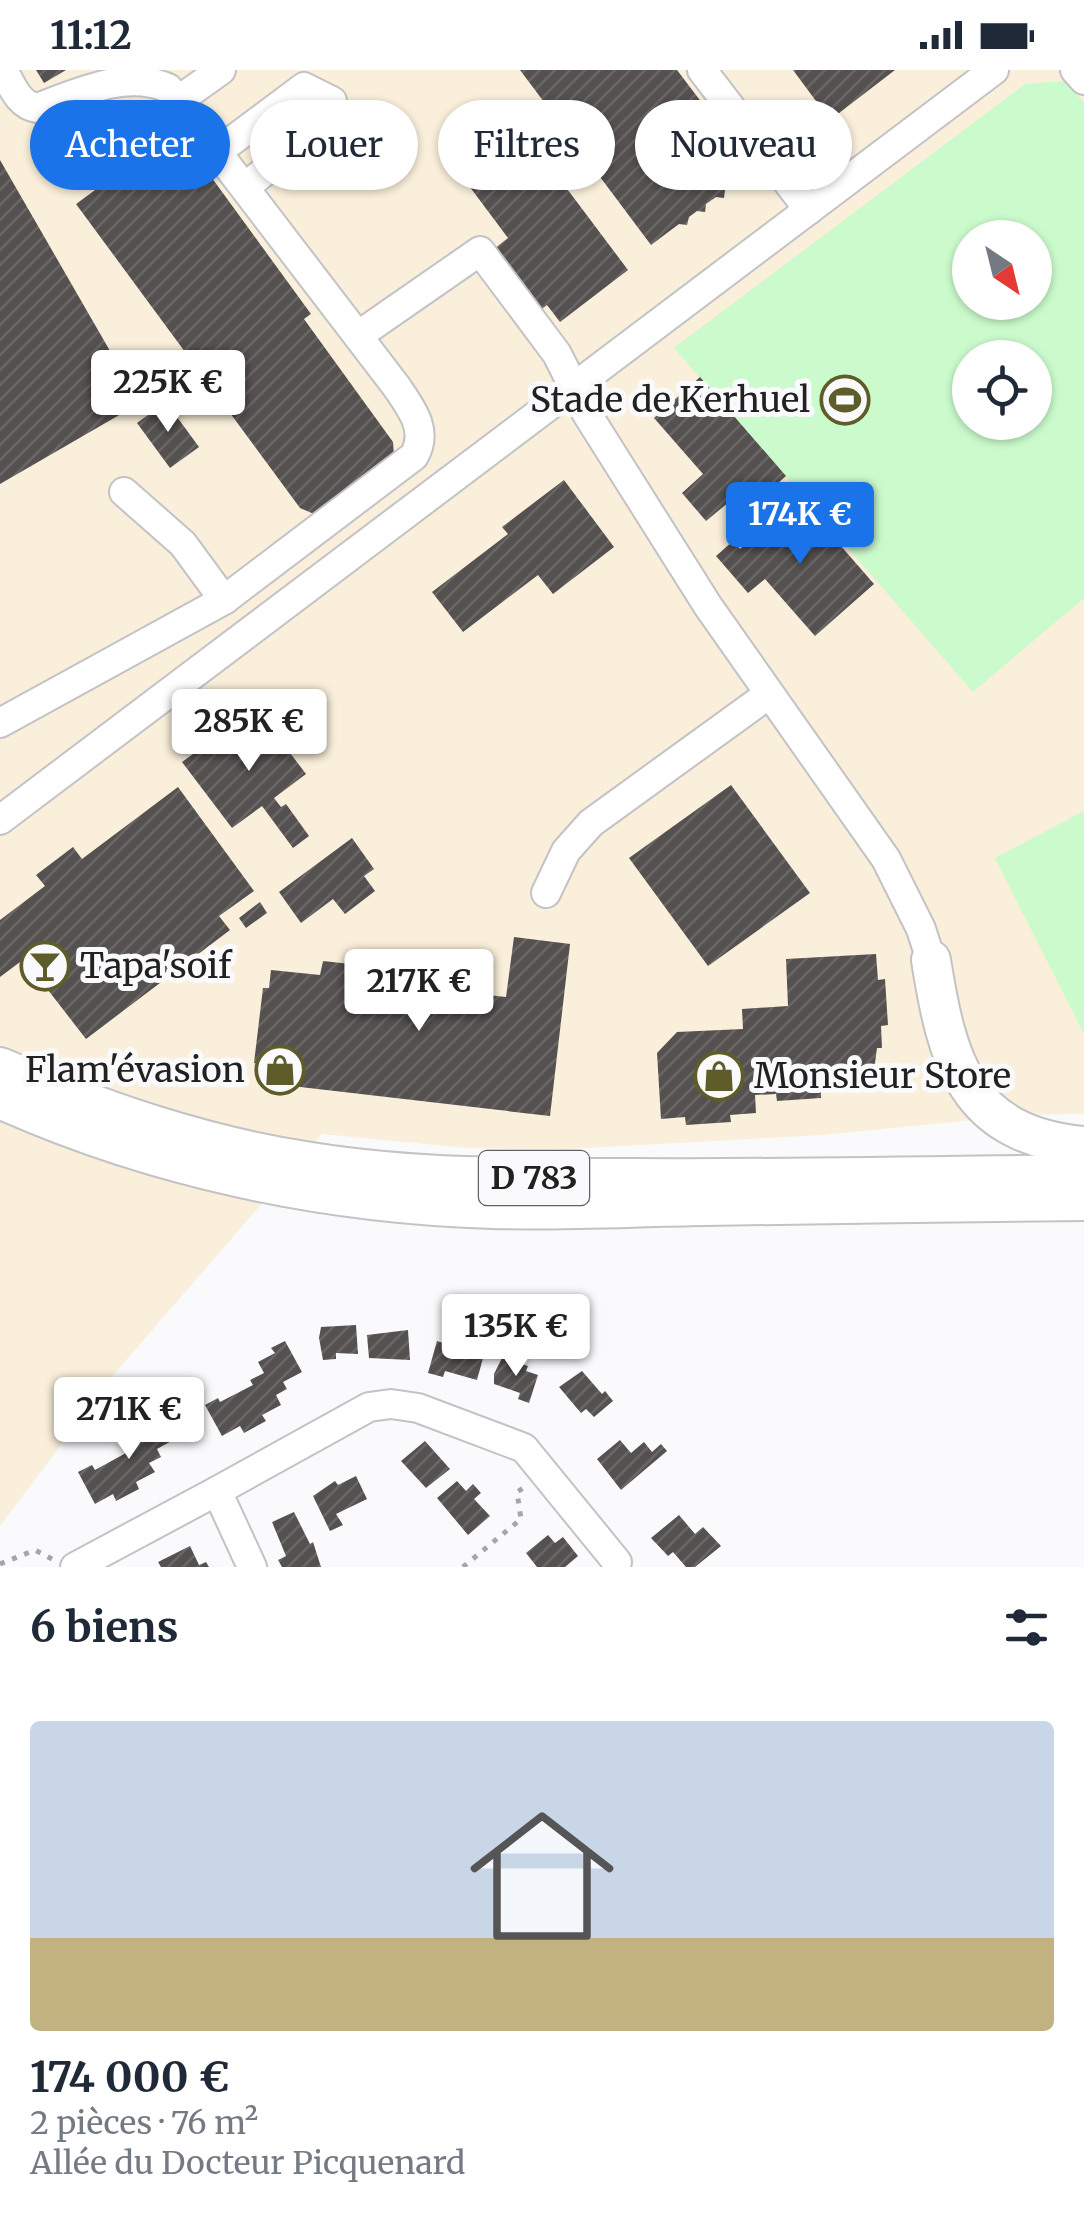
<!DOCTYPE html>
<html lang="fr">
<meta charset="utf-8">
<style>
:root{--surface:#fff;--page:#f2f2f3;--text:#1f2937;--muted:#747a83;--accent:#1a73e8}
body{margin:0;font-family:Merriweather,serif;background:var(--page);color:var(--text);height:100vh;display:flex;flex-direction:column;font-size:38px;white-space:nowrap}
*{box-sizing:border-box;margin:0}
p{font-size:32px;color:var(--muted)}
.icon{flex:none;width:55px;height:55px;fill:none;stroke:currentColor;stroke-width:2;stroke-linecap:round;stroke-linejoin:round}
.map{position:relative;height:1497px;overflow:hidden}
.side{display:flex;flex-direction:column;background:var(--surface);flex:1}
.side>*{flex:none}
.guide{position:absolute;left:30px;top:30px;width:1025px;height:90px;display:flex;gap:20px}
.needle{width:65px;rotate:145deg}
.fabs{position:absolute;left:952px;top:150px;display:grid;gap:20px}
.fabs a{display:grid;place-items:center;width:100px;height:100px;border-radius:50%;background:var(--surface);box-shadow:0 2px 8px #0004;font-size:50px}
.price{position:absolute;translate:-50% -85px;padding:0 22px;border-radius:10px;background:#fff;color:#222;font-size:32px;line-height:65px;filter:drop-shadow(0 2px 5px #0008)}
.price::after{content:'';position:absolute;left:50%;top:60px;width:30px;height:22px;margin-left:-15px;background:inherit;clip-path:polygon(0 0,100% 0,50% 100%)}
.price.selected{background:var(--accent);color:#fff}
ul{padding:0;list-style:none}
li{display:grid;align-content:center;gap:20px;height:530px;padding:0 30px}
li span{display:grid;place-items:center;height:310px;border-radius:10px;color:#555}
li>.icon{margin-inline-start:auto}
span .icon{width:180px;height:180px;fill:#fffc;stroke-width:1}
li b{font-size:42px}
h2{display:flex;justify-content:space-between;align-items:center;height:120px;padding:0 30px;font-size:42px}
.pill{padding:0 35px;border-radius:45px;background:var(--surface);box-shadow:0 2px 8px #0004;font-size:35px;line-height:90px}
.pill.selected{background:var(--accent);color:#fff}
.status{display:flex;justify-content:space-between;align-items:center;height:70px;padding:0 50px;background:var(--surface);direction:ltr}
.status svg{height:28px;fill:currentColor}
.map>svg:first-child{display:block}
.industrial{fill:#f9efda;fill-rule:evenodd}
.garden{fill:#cbfbcc;fill-rule:evenodd}
.building{fill:url(#building-hatch)}
.lines{fill:none;stroke-linecap:round;stroke-linejoin:round}
.minor-casing{stroke:#c3c2c5;stroke-width:32}
.major-casing{stroke:#c3c2c5;stroke-width:42}
.path{stroke:#a6a6a8;stroke-width:5;stroke-dasharray:5 8;stroke-linecap:butt}
.minor{stroke:#fff;stroke-width:28}
.major{stroke:#fff;stroke-width:38}
.labels{text-anchor:middle;stroke-width:10;stroke-linejoin:round;paint-order:stroke}
.shield{fill:#fafafd;stroke:#626264;stroke-width:2.5}
.shield-label{font-size:32px;font-weight:bold;fill:#212122}
.poi-label{font-size:35px;fill:#212122;stroke:#fafafd;text-anchor:end}
</style>
<div class="status"><b>11:12</b><svg viewBox="0 0 49 12"><path d="M0 12V9h3v3zM5 12V6h3v6zM10 12V3h3v9zM15 12V0h3v12zM26 1h20v11H26zM47 4h2v5h-2z"/></svg></div>
<div class="map">
<svg width="1084" height="1497" viewBox="0 0 1084 1497">
<defs>
<pattern id="building-hatch" width="6" height="6" patternUnits="userSpaceOnUse" patternTransform="scale(2.5)"><rect width="6" height="6" fill="#545150"/><path d="M-1 1l2-2M0 6l6-6M5 7l2-2" fill="none" stroke="#696666"/></pattern>
</defs>
<rect width="100%" height="100%" fill="#fafafd"/>
<!-- industrial -->
<path class="industrial" d="M 0,0 L 1084,0 L 1084,1044 L 1023,1045 L 822,1065 L 567,1079 L 466,1078 L 322,1064 L 116,1302 L 0,1456 ZM 970,168 L 1035,168 L 1035,232 L 970,232 ZM 970,288 L 1035,288 L 1035,352 L 970,352 Z"/>
<!-- garden -->
<g class="garden">
<path d="M 1066,11 L 1084,33 L 1084,528 L 973,622 L 674,278 L 1025,14 ZM 970,168 L 1035,168 L 1035,232 L 970,232 ZM 970,288 L 1035,288 L 1035,352 L 970,352 Z"/>
<polygon points="1084,741 1084,964 995,788"/>
</g>
<!-- building -->
<g class="building">
<polygon points="36,0 66,0 44,13"/>
<polygon points="520,0 677,0 724,62 732,63 731,72 738,81 747,82 745,90 752,100 743,106 741,115 734,114 725,120 724,128 716,127 706,134 705,142 697,141 689,147 687,155 679,154 651,175"/>
<polygon points="793,0 895,0 830,50"/>
<polygon points="501,31 628,200 560,252 547,235 539,241 494,179 508,168 440,77"/>
<polygon points="177,60 311,244 304,249 393,372 394,386 314,444 300,438 76,134"/>
<polygon points="0,90 140,333 0,414"/>
<polygon points="700,307 786,406 741,446 729,432 706,451 682,423 703,404 654,348"/>
<polygon points="166,332 199,377 170,398 137,353"/>
<polygon points="564,410 614,477 553,524 538,505 463,562 432,522 508,464 502,457"/>
<polygon points="799,428 874,514 815,566 765,509 748,523 716,486 733,471 740,479"/>
<polygon points="256,638 306,704 274,728 281,737 286,734 309,766 293,778 262,736 232,758 182,692"/>
<polygon points="731,715 810,823 708,896 629,788"/>
<polygon points="178,717 254,821 219,846 230,860 86,969 24,889 0,907 0,850 45,816 36,805 73,777 82,789"/>
<polygon points="352,768 374,799 364,806 375,821 345,844 333,829 301,853 279,822"/>
<polygon points="260,832 267,843 246,858 239,848"/>
<polygon points="514,867 570,874 550,1046 257,1012 260,994 254,993 263,918 269,918 271,900 320,905 323,891 415,901 413,917 506,927"/>
<polygon points="876,884 878,910 885,909 888,955 881,956 882,978 877,978 875,993 864,1007 844,1014 845,1019 821,1021 821,1028 777,1031 776,1024 755,1025 756,1043 730,1045 731,1052 686,1055 685,1047 661,1049 657,983 677,962 743,959 742,939 788,936 786,889"/>
<polygon points="356,1255 358,1284 336,1283 336,1289 323,1290 319,1268 321,1257"/>
<polygon points="408,1260 410,1290 369,1288 367,1265"/>
<polygon points="285,1271 302,1302 283,1312 287,1319 276,1325 281,1335 262,1345 266,1351 244,1363 240,1356 222,1366 205,1335 218,1328 220,1332 253,1315 250,1310 264,1303 258,1292 275,1283 271,1278"/>
<polygon points="437,1271 453,1276 452,1279 483,1288 477,1310 445,1301 443,1307 428,1303"/>
<polygon points="502,1288 528,1296 526,1301 538,1305 529,1333 518,1329 520,1323 494,1314 494,1304"/>
<polygon points="582,1301 602,1324 605,1321 613,1331 594,1347 586,1339 581,1343 559,1317"/>
<polygon points="159,1339 175,1369 157,1379 161,1387 149,1393 155,1402 136,1412 139,1419 116,1431 113,1424 95,1434 78,1402 92,1395 95,1400 126,1383 123,1379 138,1371 132,1359 147,1351 144,1346"/>
<polygon points="620,1370 631,1383 644,1372 652,1382 661,1374 667,1381 621,1420 597,1389"/>
<polygon points="425,1371 450,1399 426,1418 401,1391"/>
<polygon points="356,1406 367,1429 336,1444 343,1455 330,1461 313,1426 335,1411 338,1415"/>
<polygon points="457,1411 466,1421 473,1414 481,1423 474,1429 490,1446 468,1465 437,1428"/>
<polygon points="294,1442 310,1474 313,1472 321,1497 282,1497 278,1490 286,1486 272,1452"/>
<polygon points="679,1445 695,1464 703,1457 721,1476 695,1497 686,1497 673,1482 668,1486 651,1468"/>
<polygon points="548,1465 555,1473 563,1467 578,1486 565,1497 537,1497 526,1483"/>
<polygon points="190,1476 199,1495 206,1492 209,1497 161,1497 158,1492"/>
</g>
<g class="lines">
<!-- minor casing -->
<g class="minor-casing">
<g id="minor">
<polyline points="702,0 809,140"/>
<polyline points="1075,0 1084,10"/>
<polyline points="179,30 221,0"/>
<polyline points="217,82 304,17 332,31 333,47 245,117"/>
<polyline points="359,265 480,181 557,284 587,344 708,536 886,789 921,859 931,890"/>
<polyline points="124,422 183,474 224,530"/>
<path d="M 0,653 L 224,530 L 414,386 C 429,360 411,338 396,316 L 168,18 C 126,0 80,22 37,38 C 18,35 12,15 3,0"/>
<polyline points="0,750 994,0"/>
<polyline points="546,823 566,781 591,753 769,624"/>
<polyline points="75,1497 217,1421"/>
<polyline points="252,1497 217,1421 369,1337 391,1334 418,1338 524,1378 617,1492"/>
</g>
</g>
<!-- major casing -->
<g class="major-casing">
<g id="major">
<path d="M 931,890 C 947,990 965,1065 1084,1076"/>
<path d="M 0,997 C 100,1040 203,1076 311,1092 C 418,1109 528,1108 636,1108 C 786,1109 935,1106 1084,1104"/>
<path d="M 0,1029 C 154,1098 324,1134 493,1139 C 563,1141 634,1137 705,1136 C 831,1134 958,1132 1084,1131"/>
</g>
</g>
<!-- path -->
<g class="path">
<polyline points="0,1494 35,1480 52,1489"/>
<polyline points="463,1497 521,1449 517,1422 525,1417"/>
</g>
<!-- minor -->
<use href="#minor" class="minor"/>
<!-- major -->
<use href="#major" class="major"/>
</g>
<!-- icons -->
<defs>
<g id="stadium-ring" transform="scale(2.5)"><circle r="9.5" fill="#fafafd" stroke="#5e5d2a" stroke-width="1.5"/><path d="M0-5a6.5 5 0 1 0 0 10a6.5 5 0 1 0 0-10ZM-3.5-1.8h7v3.6h-7Z" fill="#5e5d2a"/></g>
<g id="bar-ring" transform="scale(2.5)"><circle r="9.5" fill="#fafafd" stroke="#5e5d2a" stroke-width="1.5"/><path d="M-6-5H6L.8 .8V4.5H3.5V6h-7V4.5H-.8V.8Z" fill="#5e5d2a"/></g>
<g id="shop-ring" transform="scale(2.5)"><circle r="9.5" fill="#fafafd" stroke="#5e5d2a" stroke-width="1.5"/><path d="M-5-2.5h2.3a2.7 3.5 0 0 1 5.4 0H5L5.5 6h-11ZM-1.5-2.5h3a1.5 2.3 0 0 0-3 0Z" fill="#5e5d2a"/></g>
</defs>
<g fill-rule="evenodd">
<use href="#stadium-ring" x="845" y="330"/>
<use href="#bar-ring" x="45" y="896"/>
<use href="#shop-ring" x="280" y="1000"/>
<use href="#shop-ring" x="719" y="1006"/>
</g>
<g class="labels">
<!-- shield labels -->
<rect class="shield" x="479" y="1081" width="110" height="54" rx="8"/>
<g class="shield-label">
<text x="534" y="1119">D 783</text>
</g>
<!-- poi labels -->
<g class="poi-label">
<text x="810" y="342">Stade de Kerhuel</text>
<text x="80" y="908" text-anchor="start">Tapa'soif</text>
<text x="245" y="1012">Flam'évasion</text>
<text x="754" y="1018" text-anchor="start">Monsieur Store</text>
</g>
</g>
</svg>
<div class="fabs">
<a><svg class="needle" viewBox="-14 -14 28 28"><path d="M0-13l5 13h-10z" fill="#e53935"/><path d="M0 13l5-13h-10z" fill="#747a83"/></svg></a>
<a><svg class="icon" aria-label="locate" viewBox="0 0 24 24"><circle cx="12" cy="12" r="6"/><path d="M12 2v4M12 18v4M2 12h4M18 12h4"/></svg></a>
</div>
<b class="price" style="left:168px;top:365px">225K €</b>
<b class="price selected" style="left:800px;top:497px">174K €</b>
<b class="price" style="left:249px;top:704px">285K €</b>
<b class="price" style="left:419px;top:964px">217K €</b>
<b class="price" style="left:516px;top:1309px">135K €</b>
<b class="price" style="left:129px;top:1392px">271K €</b>
<div class="guide">
<a class="pill selected">Acheter</a>
<a class="pill">Louer</a>
<a class="pill">Filtres</a>
<a class="pill">Nouveau</a>
</div>
</div>
<section class="side">
<h2>6 biens<svg class="icon" aria-label="filters" viewBox="0 0 24 24"><path d="M4 7h16M4 17h16"/><circle cx="9" cy="7" r="2"/><circle cx="15" cy="17" r="2"/></svg></h2>
<ul>
<li><span style="background:linear-gradient(#c9d6e8 70%,#c2b280 0)"><svg class="icon" aria-label="home" viewBox="0 0 24 24"><path d="M3 11l9-7 9 7M6 9v11h12V9"/></svg></span><div><b>174 000 €</b><p>2 pièces · 76 m²</p><p>Allée du Docteur Picquenard</p></div></li>
</ul>
</section>
